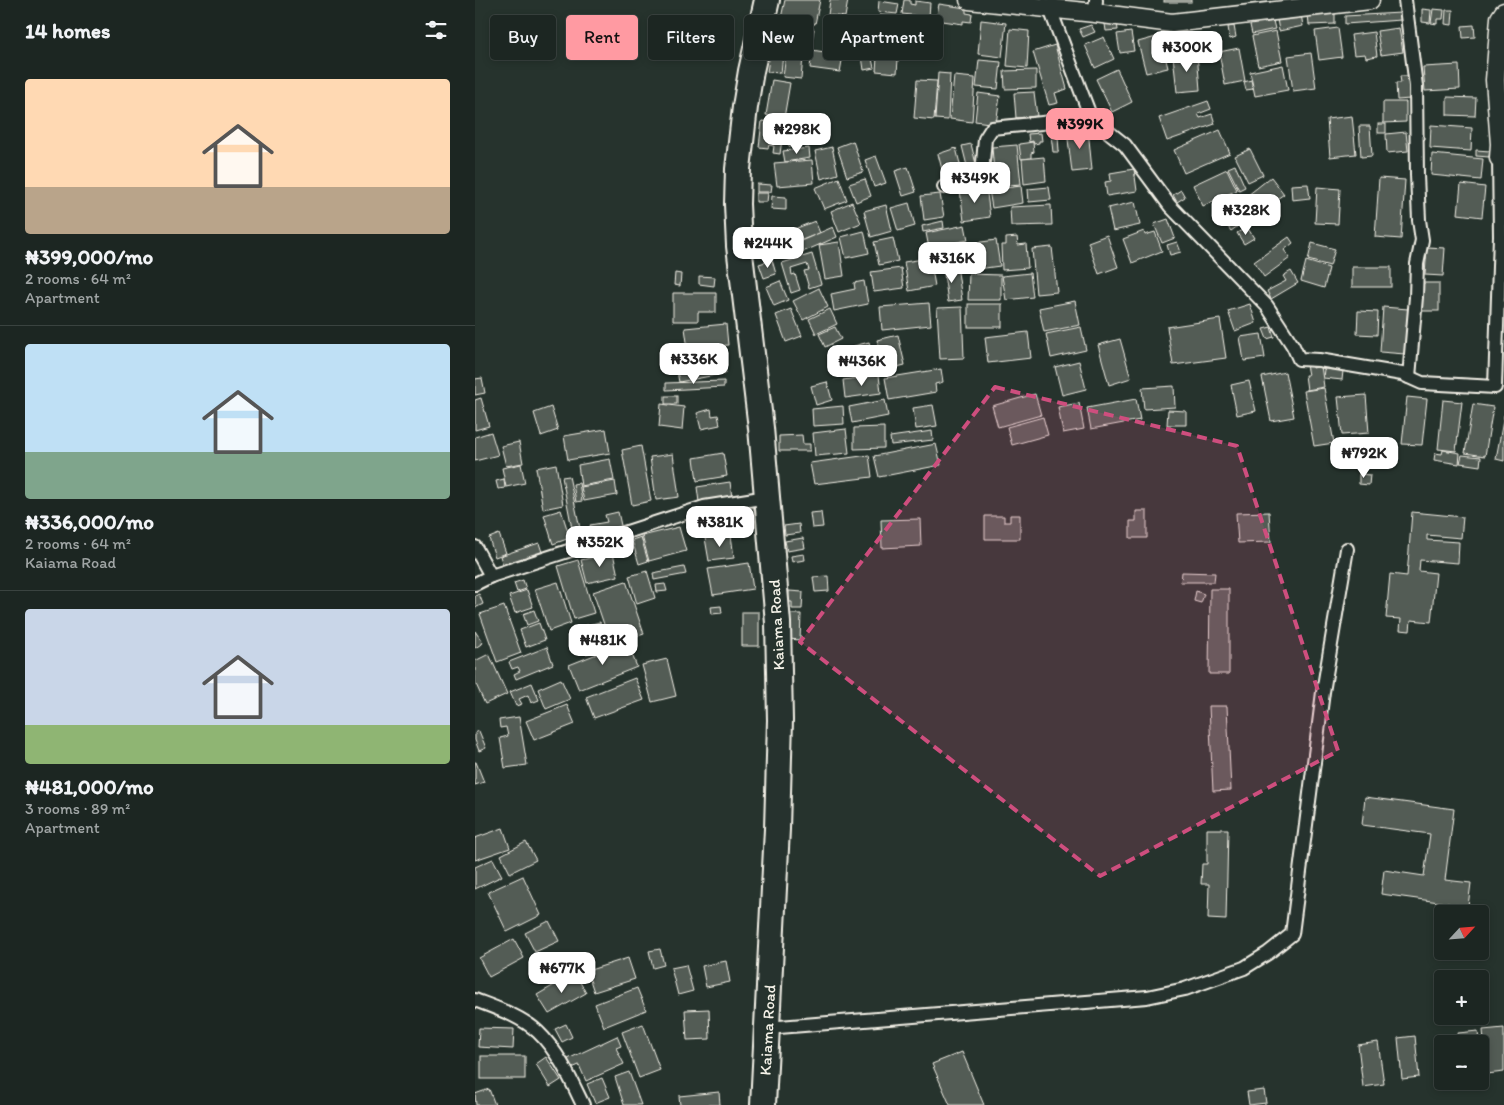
<!DOCTYPE html>
<meta charset="utf-8">
<style>
:root{--surface:#1c2622;--page:#252e2a;--text:#f1f3f6;--muted:#a0a5a5;--line:#3a4340;--accent:#ff9aa2}
body{margin:0;font-family:Itim,sans-serif;background:var(--page);color:var(--text);height:100vh;display:flex;flex-direction:column;font-size:19px;white-space:nowrap}
*{box-sizing:border-box;margin:0}
p{font-size:16px;color:var(--muted)}
.icon{flex:none;width:28px;height:28px;fill:none;stroke:currentColor;stroke-width:2;stroke-linecap:round;stroke-linejoin:round}
.map{position:relative;flex:1;overflow:hidden}
.details{display:flex;flex-direction:column;background:var(--surface);width:475px}
.details>*{flex:none}
.banner{position:absolute;left:15px;top:15px;width:475px;height:45px;display:flex;gap:10px}
.needle{width:32px;rotate:64deg}
.fabs{position:absolute;left:959px;top:905px;display:grid;gap:10px}
.fabs a{display:grid;place-items:center;width:55px;height:55px;border-radius:5px;background:var(--surface);box-shadow:0 2px 8px #0003,0 0 0 1px var(--line);font-size:25px}
.price{position:absolute;translate:-50% -42px;padding:0 11px;border-radius:10px;background:#fff;color:#222;font-size:16px;line-height:32px;filter:drop-shadow(0 1px 2px #0008)}
.price::after{content:'';position:absolute;left:50%;top:30px;width:15px;height:11px;margin-left:-8px;background:inherit;clip-path:polygon(0 0,100% 0,50% 100%)}
.price.selected{background:var(--accent);color:#111}
ul{padding:0;list-style:none}
li{display:grid;align-content:center;gap:10px;height:265px;padding:0 25px}
li+li{border-top:1px solid var(--line)}
li span{display:grid;place-items:center;height:155px;border-radius:5px;color:#555}
li>.icon{margin-inline-start:auto}
span .icon{width:90px;height:90px;fill:#fffc;stroke-width:1}
li b{font-size:21px}
h2{display:flex;justify-content:space-between;align-items:center;height:60px;padding:0 25px;font-size:21px}
.tag{padding:0 18px;border-radius:5px;background:var(--surface);box-shadow:0 2px 8px #0003,0 0 0 1px var(--line);font-size:18px;line-height:45px}
.tag.selected{background:var(--accent);color:#111}
main{display:flex;flex:1;min-height:0}
.map>svg:first-child{display:block}
.building{fill:#525c55;stroke:#f4f1e8}
.lines{fill:none;stroke-linecap:round;stroke-linejoin:round}
.street-casing{stroke:#f4f1e8;stroke-width:16}
.secondary-casing{stroke:#f4f1e8;stroke-width:21}
.highway-casing{stroke:#f4f1e8;stroke-width:28}
.street{stroke:#26332d;stroke-width:12}
.secondary{stroke:#26332d;stroke-width:18}
.highway{stroke:#26332d;stroke-width:24}
.marked{fill:#ce4e7e;fill-opacity:0.2;stroke:#ce4e7e;stroke-width:4;stroke-dasharray:10 6;stroke-linejoin:round}
.labels{text-anchor:middle;stroke-width:4;stroke-linejoin:round;paint-order:stroke}
.street-label{font-size:16px;fill:#f4f1e8;stroke:#26332d}
</style>
<main>
<section class="details">
<h2>14 homes<svg class="icon" aria-label="filters" viewBox="0 0 24 24"><path d="M4 7h16M4 17h16"/><circle cx="9" cy="7" r="2"/><circle cx="15" cy="17" r="2"/></svg></h2>
<ul>
<li><span style="background:linear-gradient(#ffd9b3 70%,#b9a48a 0)"><svg class="icon" aria-label="home" viewBox="0 0 24 24"><path d="M3 11l9-7 9 7M6 9v11h12V9"/></svg></span><div><b>₦399,000/mo</b><p>2 rooms · 64 m²</p><p>Apartment</p></div></li>
<li><span style="background:linear-gradient(#bfe0f5 70%,#7fa58c 0)"><svg class="icon" aria-label="home" viewBox="0 0 24 24"><path d="M3 11l9-7 9 7M6 9v11h12V9"/></svg></span><div><b>₦336,000/mo</b><p>2 rooms · 64 m²</p><p>Kaiama Road</p></div></li>
<li><span style="background:linear-gradient(#c9d6e8 75%,#8fb573 0)"><svg class="icon" aria-label="home" viewBox="0 0 24 24"><path d="M3 11l9-7 9 7M6 9v11h12V9"/></svg></span><div><b>₦481,000/mo</b><p>3 rooms · 89 m²</p><p>Apartment</p></div></li>
</ul>
</section>
<div class="map">
<svg width="1029" height="1105" viewBox="0 0 1029 1105">
<rect width="100%" height="100%" fill="#26332d"/>
<filter id="ink" filterUnits="userSpaceOnUse"><feTurbulence type="fractalNoise" baseFrequency=".02" numOctaves="2"/><feDisplacementMap in="SourceGraphic" scale="10" xChannelSelector="R" yChannelSelector="G"/><feConvolveMatrix kernelMatrix="1 2 1 2 8 2 1 2 1" color-interpolation-filters="sRGB"/></filter>
<g filter="url(#ink)">
<!-- building -->
<g class="building">
<polygon points="310,0 345,0 340,24 337,24 336,29 339,29 335,53 301,46 305,25 320,29 322,22 306,18"/>
<polygon points="355,0 373,0 370,17 353,15"/>
<polygon points="429,0 435,0 435,4 440,5 440,1 455,3 454,17 427,14"/>
<rect x="689" y="0" width="27" height="2"/>
<polygon points="404,1 424,4 422,14 403,12"/>
<polygon points="464,4 491,8 491,13 497,14 496,22 488,21 488,24 461,20"/>
<polygon points="947,9 956,10 955,23 947,22"/>
<polygon points="958,9 969,10 968,19 962,19 962,24 956,23"/>
<polygon points="971,10 978,10 977,25 970,24"/>
<polygon points="860,12 860,24 834,25 833,14"/>
<polygon points="926,13 926,20 870,24 870,16"/>
<polygon points="826,14 828,26 804,31 802,19"/>
<polygon points="405,15 426,17 422,73 401,71"/>
<polygon points="787,15 789,23 798,21 800,29 777,34 775,25 782,24 780,17"/>
<polygon points="506,20 531,23 527,57 503,54"/>
<polygon points="642,23 643,30 631,31 630,24"/>
<polygon points="616,25 620,32 608,37 604,29"/>
<polygon points="999,25 1000,37 988,38 987,26"/>
<polygon points="759,26 761,37 755,39 753,27"/>
<polygon points="450,27 452,48 432,49 430,28"/>
<polygon points="863,28 867,57 844,60 840,31"/>
<polygon points="924,28 928,52 906,55 902,31"/>
<polygon points="535,29 554,31 552,68 532,66"/>
<polygon points="801,31 807,61 783,66 777,36"/>
<polygon points="656,32 659,51 645,53 642,34"/>
<polygon points="899,32 902,56 891,58 890,54 879,55 876,35"/>
<polygon points="685,36 693,68 671,73 663,42"/>
<polygon points="629,37 639,59 620,68 610,45"/>
<polygon points="580,45 592,89 580,93 583,103 574,105 558,52"/>
<polygon points="764,48 770,81 750,85 744,52"/>
<polygon points="337,50 368,55 365,72 335,68"/>
<polygon points="295,53 308,54 306,73 292,72"/>
<polygon points="722,53 725,90 702,92 698,56"/>
<polygon points="836,53 841,88 818,91 813,56"/>
<polygon points="396,54 399,68 389,70 387,56"/>
<polygon points="311,55 328,57 326,79 308,77"/>
<polygon points="504,60 526,62 523,89 501,87"/>
<polygon points="808,65 813,90 780,96 775,72"/>
<polygon points="984,65 985,89 950,91 948,67"/>
<polygon points="642,69 657,102 637,112 621,79"/>
<polygon points="561,70 561,88 530,89 529,71"/>
<polygon points="463,73 475,74 473,120 460,119"/>
<polygon points="479,76 500,78 497,122 475,119"/>
<polygon points="925,76 933,76 935,99 922,100 921,83 926,83"/>
<polygon points="297,80 315,83 309,118 291,115"/>
<polygon points="442,80 462,81 459,120 439,118"/>
<polygon points="776,80 778,89 771,90 769,82"/>
<polygon points="559,92 562,116 541,118 539,93"/>
<polygon points="503,93 525,96 521,124 500,121"/>
<polygon points="972,97 1001,98 1000,116 972,115"/>
<polygon points="733,101 736,109 723,114 725,118 737,114 740,124 692,141 684,118"/>
<polygon points="908,102 931,102 931,122 908,123"/>
<polygon points="877,116 881,154 855,157 852,119"/>
<polygon points="287,121 309,124 305,154 298,153 299,146 294,145 293,148 284,147"/>
<rect x="903" y="124" width="8" height="9"/>
<polygon points="956,125 997,128 996,151 955,148"/>
<polygon points="884,126 895,126 897,156 886,157"/>
<polygon points="613,129 617,170 597,172 592,131"/>
<polygon points="745,130 755,153 709,173 699,150"/>
<polygon points="931,132 933,151 912,153 911,134"/>
<polygon points="566,133 567,141 564,141 564,143 559,144 558,141 554,142 553,134"/>
<polygon points="576,135 583,135 584,152 578,152"/>
<polygon points="325,136 326,145 314,147 313,138"/>
<polygon points="378,141 388,172 372,177 362,147"/>
<polygon points="558,142 559,152 556,153 556,158 546,159 544,144"/>
<polygon points="496,144 503,172 494,174 487,146"/>
<polygon points="542,145 546,184 520,186 517,147"/>
<polygon points="357,147 363,174 346,179 340,151"/>
<polygon points="334,148 335,158 310,162 308,151"/>
<polygon points="481,148 487,172 469,177 463,154"/>
<polygon points="775,149 788,175 773,182 760,156"/>
<polygon points="1001,150 1015,151 1014,157 1001,156"/>
<polygon points="957,154 1008,159 1006,180 956,175"/>
<polygon points="401,156 411,183 399,187 390,160"/>
<polygon points="569,157 571,181 549,184 547,159"/>
<polygon points="337,160 339,183 302,186 299,163"/>
<polygon points="760,165 770,187 764,190 753,168"/>
<polygon points="433,167 441,192 428,196 420,171"/>
<polygon points="513,168 517,168 519,185 515,186"/>
<polygon points="659,169 662,191 632,196 630,182 636,181 635,173"/>
<polygon points="752,169 762,190 728,206 718,185"/>
<polygon points="796,177 809,194 780,215 768,199"/>
<polygon points="364,178 372,200 349,209 340,188"/>
<polygon points="904,178 930,180 926,239 900,237"/>
<polygon points="390,179 396,196 381,202 374,184"/>
<polygon points="282,184 297,185 296,192 282,192"/>
<polygon points="833,184 835,198 817,200 816,185"/>
<polygon points="986,184 1010,187 1007,217 983,214"/>
<polygon points="511,186 515,217 489,221 485,190"/>
<polygon points="546,186 548,203 517,208 514,190"/>
<polygon points="574,187 576,200 554,202 553,189"/>
<polygon points="842,187 865,189 863,224 840,223"/>
<polygon points="706,190 710,197 702,202 698,195"/>
<polygon points="281,193 293,193 292,202 281,202"/>
<polygon points="465,194 469,217 449,220 446,196"/>
<polygon points="297,196 311,197 311,210 296,209"/>
<polygon points="765,200 777,216 756,231 745,216"/>
<polygon points="377,202 386,223 364,232 356,211"/>
<polygon points="660,202 665,225 638,231 633,208"/>
<polygon points="434,203 440,226 423,231 416,208"/>
<polygon points="411,205 417,231 396,237 389,211"/>
<polygon points="576,205 577,225 536,226 535,207"/>
<polygon points="693,219 700,238 687,243 679,224"/>
<polygon points="340,221 345,233 327,240 322,228"/>
<polygon points="468,221 469,228 448,232 447,226"/>
<polygon points="490,225 493,240 454,248 451,233"/>
<polygon points="358,227 362,237 316,257 312,247"/>
<polygon points="772,227 779,238 769,244 762,233"/>
<polygon points="321,229 325,240 311,246 307,236"/>
<polygon points="389,231 394,253 371,258 366,237"/>
<polygon points="669,231 670,235 680,232 687,251 657,263 648,239"/>
<polygon points="632,235 643,267 624,274 613,242"/>
<polygon points="542,237 543,245 551,244 553,268 527,270 526,245 531,245 531,238"/>
<polygon points="814,237 818,243 809,250 815,258 789,277 779,262"/>
<polygon points="418,238 423,261 404,265 399,242"/>
<polygon points="521,240 525,266 495,270 492,244"/>
<polygon points="364,242 369,276 350,279 344,245"/>
<polygon points="702,242 706,252 695,255 692,245"/>
<polygon points="837,243 860,249 855,266 833,260"/>
<polygon points="577,247 582,292 561,294 557,249"/>
<polygon points="952,247 970,248 968,276 950,275"/>
<polygon points="337,254 346,284 334,288 329,271 334,270 332,264 316,269 317,275 320,274 325,290 316,293 307,263"/>
<polygon points="455,258 460,286 434,291 429,262"/>
<polygon points="297,260 301,274 289,278 284,264"/>
<polygon points="831,261 854,268 849,288 826,281"/>
<polygon points="482,265 487,300 473,302 468,267"/>
<rect x="877" y="267" width="39" height="20"/>
<polygon points="426,268 429,288 399,292 396,272"/>
<polygon points="816,271 823,283 796,299 792,291 811,281 808,276"/>
<polygon points="200,273 206,274 205,286 199,285"/>
<polygon points="555,273 558,297 531,300 527,276"/>
<polygon points="494,274 526,275 526,300 493,300"/>
<polygon points="224,276 240,277 239,286 224,284"/>
<polygon points="305,281 313,300 299,306 291,287"/>
<polygon points="389,281 393,304 359,311 356,294 380,289 379,283"/>
<rect x="947" y="283" width="17" height="28"/>
<polygon points="344,288 353,307 328,320 318,301"/>
<polygon points="198,293 241,293 241,312 223,312 223,321 198,321"/>
<polygon points="600,301 605,325 569,332 564,308"/>
<polygon points="454,303 456,325 407,330 405,307"/>
<rect x="493" y="304" width="34" height="23"/>
<polygon points="775,304 781,323 760,331 753,311"/>
<polygon points="487,307 489,358 465,359 462,308"/>
<polygon points="908,307 933,309 930,354 905,352"/>
<polygon points="316,309 327,336 311,342 301,315"/>
<polygon points="355,309 362,324 341,334 334,319"/>
<polygon points="883,311 903,312 902,335 882,334"/>
<polygon points="745,319 751,358 698,365 692,327"/>
<polygon points="251,324 253,345 213,349 210,328"/>
<polygon points="360,327 366,339 350,347 344,334"/>
<polygon points="606,327 611,350 576,358 571,334"/>
<polygon points="796,327 799,337 792,339 788,329"/>
<polygon points="553,332 556,358 513,363 510,337"/>
<polygon points="786,334 790,358 769,361 765,337"/>
<polygon points="423,335 430,365 410,370 402,340"/>
<polygon points="645,339 656,378 634,385 623,345"/>
<polygon points="394,342 401,370 386,374 379,346"/>
<polygon points="247,352 251,373 204,382 200,361"/>
<polygon points="604,361 611,389 587,395 580,367"/>
<polygon points="838,364 838,368 846,366 849,387 832,390 830,375 833,375 831,365"/>
<polygon points="466,369 468,382 460,384 461,392 414,400 410,378"/>
<polygon points="849,369 868,371 867,380 848,378"/>
<polygon points="810,372 819,417 796,421 787,377"/>
<polygon points="404,375 406,393 370,398 368,380"/>
<polygon points="7,378 10,393 0,395 0,379"/>
<polygon points="249,381 249,387 191,390 191,383"/>
<polygon points="774,381 781,411 762,415 756,385"/>
<polygon points="352,382 357,400 341,405 336,386"/>
<polygon points="699,386 700,407 669,409 667,388"/>
<polygon points="849,388 859,443 839,446 829,391"/>
<polygon points="560,394 566,415 523,427 517,406"/>
<polygon points="891,395 894,433 867,435 863,397"/>
<rect x="190" y="396" width="12" height="8"/>
<polygon points="932,397 952,399 947,445 927,444"/>
<polygon points="6,398 14,426 0,430 0,400"/>
<polygon points="661,399 665,420 616,429 612,408"/>
<polygon points="410,400 413,416 377,423 374,407"/>
<polygon points="968,400 987,402 981,451 963,449"/>
<polygon points="604,403 609,429 588,433 583,407"/>
<polygon points="186,404 209,407 207,430 184,427"/>
<polygon points="998,404 1018,407 1010,456 990,453"/>
<polygon points="458,405 462,426 441,429 438,408"/>
<polygon points="368,406 369,424 338,426 337,409"/>
<polygon points="76,407 83,430 66,436 59,413"/>
<polygon points="236,409 237,416 243,415 245,425 226,429 222,413"/>
<polygon points="693,410 711,411 711,425 692,425"/>
<polygon points="1029,415 1029,461 1021,459"/>
<polygon points="568,417 573,435 537,445 532,427"/>
<polygon points="409,427 409,448 379,449 379,428"/>
<polygon points="131,429 135,453 93,460 89,436"/>
<polygon points="371,429 374,453 340,456 338,433"/>
<polygon points="457,431 458,440 416,445 415,437"/>
<polygon points="16,432 23,455 0,461 0,437"/>
<polygon points="327,435 328,444 335,444 335,451 304,451 304,436"/>
<polygon points="44,442 48,463 31,466 26,446"/>
<polygon points="461,444 466,465 404,477 399,456"/>
<polygon points="166,446 176,501 157,505 147,450"/>
<polygon points="968,450 985,453 984,464 959,460 960,453 967,454"/>
<polygon points="248,453 252,476 222,481 219,458"/>
<polygon points="198,454 204,497 181,500 175,457"/>
<polygon points="394,455 397,477 339,484 335,463"/>
<polygon points="987,455 1006,457 1005,466 985,463"/>
<polygon points="135,459 139,480 106,486 103,465"/>
<polygon points="46,464 50,483 31,487 27,468"/>
<polygon points="81,464 88,505 68,509 61,468"/>
<polygon points="884,474 895,475 894,485 884,484"/>
<polygon points="94,476 108,543 100,544 87,477"/>
<polygon points="29,479 30,488 23,489 21,481"/>
<polygon points="140,481 142,495 109,501 106,487"/>
<polygon points="255,482 257,498 224,502 222,487"/>
<polygon points="104,483 107,501 101,502 98,484"/>
<polygon points="278,503 280,514 263,516 261,505"/>
<polygon points="254,505 258,532 229,536 225,509"/>
<polygon points="86,510 95,538 78,544 69,515"/>
<polygon points="661,511 672,511 672,538 655,538 655,521 661,521"/>
<polygon points="143,512 147,530 118,537 115,525 132,522 130,515"/>
<polygon points="346,512 348,527 337,528 335,513"/>
<polygon points="794,512 796,542 763,543 761,513"/>
<polygon points="937,512 988,517 986,538 952,535 952,540 984,542 983,563 945,560 944,571 961,573 956,622 936,620 935,631 925,630 926,619 911,618 915,574 932,576"/>
<polygon points="535,515 545,515 545,539 510,539 510,516 529,516 529,522 535,522"/>
<polygon points="445,519 446,546 407,548 406,520"/>
<polygon points="279,520 280,527 260,530 259,523"/>
<polygon points="324,524 325,533 310,535 309,526"/>
<polygon points="204,527 211,551 174,561 167,536"/>
<polygon points="24,534 31,553 20,557 14,538"/>
<polygon points="256,535 259,558 234,561 230,538"/>
<polygon points="166,537 173,561 164,564 157,540"/>
<polygon points="328,538 330,548 312,551 310,541"/>
<polygon points="64,543 68,555 29,568 25,556"/>
<polygon points="138,553 143,576 112,583 106,560"/>
<polygon points="329,554 330,560 317,562 316,556"/>
<polygon points="103,560 119,613 99,619 83,566"/>
<polygon points="274,563 278,589 238,595 233,569"/>
<polygon points="209,567 211,574 179,580 178,573"/>
<polygon points="172,571 180,598 162,604 154,576"/>
<polygon points="707,572 740,573 739,582 706,582"/>
<polygon points="353,576 354,591 340,592 338,577"/>
<polygon points="48,580 51,589 42,592 39,583"/>
<polygon points="151,581 169,634 136,645 118,592"/>
<polygon points="83,582 96,623 74,631 60,589"/>
<polygon points="190,584 192,591 182,592 181,585"/>
<polygon points="735,589 754,589 754,674 734,674"/>
<polygon points="52,590 58,607 40,613 34,596"/>
<polygon points="314,591 328,592 327,609 317,609 317,602 313,602"/>
<polygon points="721,591 729,594 726,603 719,601"/>
<polygon points="4,594 8,604 0,608 0,596"/>
<polygon points="29,606 46,653 22,662 5,614"/>
<polygon points="246,606 247,613 237,614 236,607"/>
<polygon points="59,610 63,621 52,625 48,614"/>
<rect x="267" y="612" width="17" height="34"/>
<polygon points="314,614 326,614 325,640 313,639"/>
<polygon points="125,622 132,648 111,654 104,627"/>
<polygon points="64,623 70,640 51,647 45,630"/>
<polygon points="0,631 8,643 0,648"/>
<polygon points="152,642 162,667 104,690 94,665"/>
<polygon points="72,647 78,664 41,679 39,674 45,671 43,667 37,669 34,662"/>
<polygon points="14,654 32,694 10,704 0,682 0,661"/>
<polygon points="192,659 201,696 177,702 167,665"/>
<polygon points="160,678 169,700 119,718 111,697"/>
<polygon points="86,679 95,699 71,709 63,689"/>
<polygon points="57,683 64,700 56,703 53,695 44,699 47,704 41,706 35,692"/>
<polygon points="92,705 100,724 59,740 51,721"/>
<polygon points="734,706 752,706 756,790 738,791"/>
<polygon points="44,717 52,765 30,768 25,738 33,736 31,727 25,728 24,720"/>
<polygon points="4,731 11,748 4,751 0,740 0,733"/>
<polygon points="0,762 1,762 9,782 0,785"/>
<polygon points="890,797 979,809 970,880 996,883 993,906 906,894 909,870 949,876 955,834 887,825"/>
<polygon points="28,828 35,848 0,860 0,838"/>
<polygon points="732,829 753,829 751,920 733,919 734,884 726,884 727,864 732,864"/>
<polygon points="51,842 61,860 35,873 26,855"/>
<polygon points="18,859 27,876 0,889 0,867"/>
<polygon points="48,876 66,915 32,932 13,892"/>
<polygon points="74,921 84,941 60,952 50,933"/>
<polygon points="39,939 49,958 14,977 4,958"/>
<polygon points="185,949 189,965 178,968 174,951"/>
<polygon points="153,958 160,979 119,992 112,971"/>
<polygon points="251,961 255,982 231,987 227,966"/>
<polygon points="211,965 218,991 203,995 196,968"/>
<polygon points="100,973 111,993 74,1014 62,995"/>
<polygon points="162,988 171,1010 129,1027 120,1004"/>
<polygon points="234,1009 235,1039 212,1040 210,1010"/>
<polygon points="91,1024 97,1037 87,1042 80,1029"/>
<polygon points="168,1024 185,1070 164,1078 147,1032"/>
<polygon points="4,1028 39,1029 38,1049 3,1047"/>
<polygon points="1029,1028 1029,1072 1012,1074 1008,1030"/>
<polygon points="1003,1031 1004,1044 984,1044 983,1033"/>
<polygon points="142,1036 146,1046 141,1048 149,1064 111,1081 104,1065 97,1068 93,1059"/>
<polygon points="940,1036 944,1077 927,1079 923,1038"/>
<polygon points="903,1042 909,1084 888,1087 883,1045"/>
<polygon points="487,1052 509,1105 475,1105 457,1064"/>
<rect x="6" y="1056" width="44" height="23"/>
<polygon points="71,1057 86,1080 75,1087 61,1064"/>
<polygon points="154,1072 166,1105 149,1105 140,1077"/>
<polygon points="127,1078 135,1097 120,1103 112,1084"/>
<polygon points="14,1089 20,1105 1,1105 0,1094"/>
<polygon points="789,1090 791,1103 774,1105 772,1092"/>
<polygon points="244,1092 245,1105 205,1105 204,1096"/>
</g>
<g class="lines">
<!-- street casing -->
<g class="street-casing">
<g id="street">
<polyline points="930,0 941,86 942,175 944,220 947,240 942,264 941,297 934,377"/>
<polyline points="575,9 616,118"/>
<polyline points="620,13 621,0"/>
<polyline points="469,187 496,182 507,174 510,139 517,128 616,118 650,145 695,206 792,306 818,346 824,359 844,360 927,374 947,383 1020,387 1025,236 1024,158 1029,158"/>
<polyline points="0,547 16,576"/>
<polyline points="0,584 16,576 229,507 292,497"/>
<path d="M 0,1000 C 21,1008 46,1016 63,1032 C 83,1051 96,1080 108,1105"/>
<polyline points="292,1028 672,997 710,989 769,968 793,953 817,934 848,692 872,549"/>
</g>
</g>
<!-- secondary casing -->
<g class="secondary-casing">
<g id="secondary">
<polyline points="494,0 620,13 697,23 895,0"/>
<polyline points="1024,158 1025,144 1020,80 1025,18 1029,12"/>
</g>
</g>
<!-- highway casing -->
<g class="highway-casing">
<polyline id="highway" points="288,1105 302,829 305,720 303,623 286,428 264,246 262,204 263,169 270,107 276,71 292,0"/>
</g>
<!-- street -->
<use href="#street" class="street"/>
<!-- secondary -->
<use href="#secondary" class="secondary"/>
<!-- highway -->
<use href="#highway" class="highway"/>
</g>
</g>
<!-- marked area -->
<path class="marked" d="M 520,387 L 762,446 L 863,751 L 625,876 L 325,642 Z"/>
<g class="labels">
<!-- street labels -->
<g class="street-label">
<text transform="translate(301 625) rotate(-93)" y="6">Kaiama Road</text>
<text transform="translate(292 1030) rotate(-87)" y="6">Kaiama Road</text>
</g>
</g>
</svg>
<div class="fabs">
<a><svg class="needle" viewBox="-14 -14 28 28"><path d="M0-13l5 13h-10z" fill="#e53935"/><path d="M0 13l5-13h-10z" fill="#a0a5a5"/></svg></a>
<a>+</a>
<a>−</a>
</div>
<b class="price" style="left:712px;top:73px">₦300K</b>
<b class="price selected" style="left:605px;top:150px">₦399K</b>
<b class="price" style="left:322px;top:155px">₦298K</b>
<b class="price" style="left:500px;top:204px">₦349K</b>
<b class="price" style="left:771px;top:236px">₦328K</b>
<b class="price" style="left:293px;top:269px">₦244K</b>
<b class="price" style="left:477px;top:284px">₦316K</b>
<b class="price" style="left:219px;top:385px">₦336K</b>
<b class="price" style="left:387px;top:387px">₦436K</b>
<b class="price" style="left:889px;top:479px">₦792K</b>
<b class="price" style="left:245px;top:548px">₦381K</b>
<b class="price" style="left:125px;top:568px">₦352K</b>
<b class="price" style="left:128px;top:666px">₦481K</b>
<b class="price" style="left:87px;top:994px">₦677K</b>
<div class="banner">
<a class="tag">Buy</a>
<a class="tag selected">Rent</a>
<a class="tag">Filters</a>
<a class="tag">New</a>
<a class="tag">Apartment</a>
</div>
</div>
</main>
